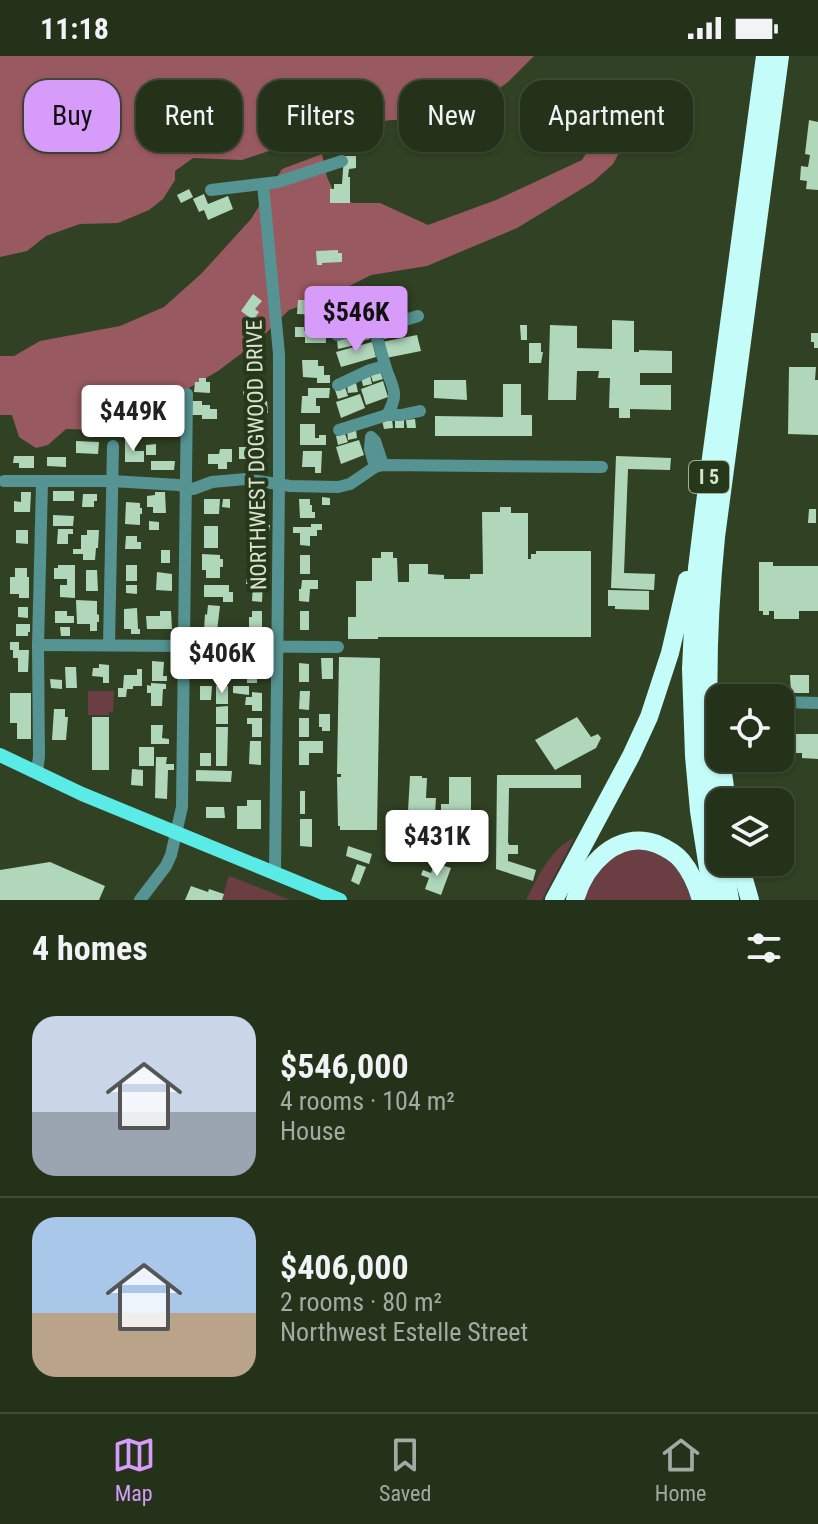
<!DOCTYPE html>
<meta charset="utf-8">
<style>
:root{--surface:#24321a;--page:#303e27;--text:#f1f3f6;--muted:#a3aaa2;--line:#414d39;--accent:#d79bf9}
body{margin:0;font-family:"Roboto Condensed",sans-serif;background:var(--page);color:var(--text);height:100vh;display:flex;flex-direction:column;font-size:30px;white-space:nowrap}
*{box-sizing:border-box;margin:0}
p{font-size:26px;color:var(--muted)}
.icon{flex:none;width:44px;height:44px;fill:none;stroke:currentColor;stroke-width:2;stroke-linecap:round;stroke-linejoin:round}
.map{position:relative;height:844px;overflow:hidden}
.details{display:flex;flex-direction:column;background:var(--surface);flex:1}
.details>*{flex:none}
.top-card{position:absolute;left:24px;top:24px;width:770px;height:72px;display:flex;gap:16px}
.controls{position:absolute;left:706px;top:628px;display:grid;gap:16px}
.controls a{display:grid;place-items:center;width:88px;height:88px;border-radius:16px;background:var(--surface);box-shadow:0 2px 6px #0004,0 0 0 2px var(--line);font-size:40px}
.price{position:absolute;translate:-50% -68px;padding:0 18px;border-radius:8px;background:#fff;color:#222;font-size:26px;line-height:52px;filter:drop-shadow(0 2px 4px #0008)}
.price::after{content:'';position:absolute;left:50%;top:48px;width:24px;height:18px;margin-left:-12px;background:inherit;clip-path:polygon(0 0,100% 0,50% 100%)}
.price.on{background:var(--accent);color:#111}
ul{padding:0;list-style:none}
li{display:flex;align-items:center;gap:24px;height:200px;padding:0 32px}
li+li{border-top:2px solid var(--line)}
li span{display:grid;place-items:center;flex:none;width:224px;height:160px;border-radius:24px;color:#555}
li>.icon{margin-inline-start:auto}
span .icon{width:96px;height:96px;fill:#fffc;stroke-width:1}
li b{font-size:34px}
h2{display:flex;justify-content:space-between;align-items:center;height:96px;padding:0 32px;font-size:34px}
.chip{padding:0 28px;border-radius:24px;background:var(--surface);box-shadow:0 2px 6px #0004,0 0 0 2px var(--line);font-size:28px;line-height:72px}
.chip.on{background:var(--accent);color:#111}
.status{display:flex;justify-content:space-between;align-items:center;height:56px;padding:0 40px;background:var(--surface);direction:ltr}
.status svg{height:22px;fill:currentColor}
.tab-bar{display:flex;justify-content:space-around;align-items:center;height:112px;border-top:2px solid var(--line);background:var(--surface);font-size:22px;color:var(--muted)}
.tab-bar a{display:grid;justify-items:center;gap:4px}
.tab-bar .on{color:var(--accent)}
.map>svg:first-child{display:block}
.green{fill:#6a3e43}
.forest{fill:#995960}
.building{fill:#b1d7bb}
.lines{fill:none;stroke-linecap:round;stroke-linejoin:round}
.minor{stroke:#559492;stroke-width:12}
.major{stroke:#5aebe7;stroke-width:14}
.highway{stroke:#c3fcf9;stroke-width:18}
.labels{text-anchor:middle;stroke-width:8;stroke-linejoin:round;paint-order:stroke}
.shield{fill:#263819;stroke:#a3b099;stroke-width:2}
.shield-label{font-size:20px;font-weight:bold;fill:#d8e3d0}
.street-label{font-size:22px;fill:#d8e3d0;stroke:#263819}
</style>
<div class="status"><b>11:18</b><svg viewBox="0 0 49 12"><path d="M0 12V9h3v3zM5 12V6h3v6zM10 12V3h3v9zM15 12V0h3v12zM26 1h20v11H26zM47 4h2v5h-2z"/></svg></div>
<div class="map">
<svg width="818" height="844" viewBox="0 0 818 844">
<rect width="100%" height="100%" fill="#304223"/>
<!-- green -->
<g class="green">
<polygon points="88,635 114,635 113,656 109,656 109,659 88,659"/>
<path d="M 574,782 L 542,844 L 526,844 C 538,821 550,793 574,782 Z"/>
<path d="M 643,793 C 678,801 679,813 692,844 L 581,844 L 592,818 L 615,798 L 629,794 Z"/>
<polygon points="230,820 290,844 222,844 228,822"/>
</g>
<!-- forest -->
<g class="forest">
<polygon points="0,0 534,0 508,26 464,58 429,63 390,64 348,72 293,87 242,104 193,102 175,115 175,124 163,143 149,154 118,167 80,168 46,180 27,195 0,201"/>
<polygon points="598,78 621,93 613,108 593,126 517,172 427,210 371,219 328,241 289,254 258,285 218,315 182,336 174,376 141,373 122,382 97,374 66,373 48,389 36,392 19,381 12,359 0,359 0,300 14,300 40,285 120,270 164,251 202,217 251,163 282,113 322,98 327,121 334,136 352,147 380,147 428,169 496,144 582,104"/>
</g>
<!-- building -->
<g class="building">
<polygon points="809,64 818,66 818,134 806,133 807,125 800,124 801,110 808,111 810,99 805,98"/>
<polygon points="344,100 356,100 356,112 349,113 348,121 350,121 350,147 330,147 330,133 334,133 334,128 342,128"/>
<polygon points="189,133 193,141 181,147 177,139"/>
<polygon points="204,138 208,148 228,140 233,153 208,164 204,154 199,156 193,143"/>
<polygon points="338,194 338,197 342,197 342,206 322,207 322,209 317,209 316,195"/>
<polygon points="253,238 262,245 255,253 259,256 253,264 241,255"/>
<polygon points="298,244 325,244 325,259 297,258"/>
<polygon points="612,264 634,265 634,296 639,296 639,294 672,295 672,317 640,317 640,329 671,329 671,354 630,353 630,362 619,362 619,352 609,352 610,322 598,322 599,315 577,315 576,344 548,344 550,269 577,270 577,292 612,293"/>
<polygon points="403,269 405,277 395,279 393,271"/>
<polygon points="520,269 527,269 527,284 521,284"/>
<polygon points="295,271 304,271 304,275 326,275 326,287 305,287 305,281 295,281"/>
<polygon points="392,273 394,281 384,283 382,275"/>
<polygon points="368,274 370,283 361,285 358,277"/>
<polygon points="811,277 818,277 818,292 814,292 814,286 811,286"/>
<polygon points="357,279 360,288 338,293 337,285"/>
<polygon points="417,279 421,295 386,302 382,286"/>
<polygon points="249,282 258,283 257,287 263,288 263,303 245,302 246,296 249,296"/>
<polygon points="372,286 376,301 341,311 336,296"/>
<polygon points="529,287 541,287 541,296 543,296 541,307 529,307"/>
<polygon points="302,304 318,304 318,310 324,310 324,319 330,319 330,327 317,327 317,322 303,321"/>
<polygon points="789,311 816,311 815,324 818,324 818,379 788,378"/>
<polygon points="380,315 383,323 373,326 370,317"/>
<polygon points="370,319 372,328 363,330 361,321"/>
<polygon points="199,322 206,322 206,326 210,326 210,337 194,336 195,326 199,326"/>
<polygon points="244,324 260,325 260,341 243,341"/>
<polygon points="434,324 466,324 467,344 434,342"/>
<polygon points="383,325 388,341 366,349 361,333"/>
<polygon points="356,327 358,336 348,337 347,329"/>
<polygon points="503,328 521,328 521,359 532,359 532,380 435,380 435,360 503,361"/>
<polygon points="345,331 348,340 338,343 335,334"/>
<polygon points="308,332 330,332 329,342 316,342 316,350 320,350 320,357 301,357 302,340 308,340"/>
<polygon points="360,338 365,352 341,362 336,346"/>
<polygon points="192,345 202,345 202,349 210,349 210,353 217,353 217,363 202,363 202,359 192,359"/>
<polygon points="267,345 268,357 258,357 259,368 246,368 245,350 250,350 250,346"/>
<polygon points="128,352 146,353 146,365 127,364"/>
<polygon points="177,360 182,360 182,368 177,368 177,372 170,372 169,365 177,365"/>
<polygon points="392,363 393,372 384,373 382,364"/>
<polygon points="404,363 404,372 395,372 395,364"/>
<polygon points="415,363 416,372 407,372 406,364"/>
<polygon points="148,366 161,366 161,376 148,375"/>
<polygon points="300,368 315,368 315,382 319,382 319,379 326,379 326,389 300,389"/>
<polygon points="356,374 357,382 348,384 347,375"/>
<polygon points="345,378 348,386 338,389 336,380"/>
<polygon points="125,384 135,384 135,395 144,395 144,406 125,406"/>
<polygon points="254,384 264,385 264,399 256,398 256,403 239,403 239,391 254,391"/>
<polygon points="359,384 364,399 341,408 336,391"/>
<polygon points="76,385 99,386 98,398 76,397"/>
<polygon points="156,388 156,399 146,399 146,389"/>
<polygon points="220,393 232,393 232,406 227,406 227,413 218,413 218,408 208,408 208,398 219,398"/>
<polygon points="303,395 322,395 321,417 315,417 315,411 302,411"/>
<polygon points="14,400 34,400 34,412 19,412 19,407 13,407"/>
<polygon points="616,400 671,402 670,414 628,413 624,517 655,518 654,534 611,532"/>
<polygon points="47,401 66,401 66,411 47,410"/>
<polygon points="151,405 175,405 174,414 151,414"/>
<rect x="53" y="435" width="21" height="10"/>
<polygon points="21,436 31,436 30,456 14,456 14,445 21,446"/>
<polygon points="155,436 165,436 166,457 153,457 153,451 147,451 147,440 155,439"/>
<polygon points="83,438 97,438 97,445 94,445 94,451 82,451"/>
<polygon points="322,441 330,442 330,449 322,449"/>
<polygon points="204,443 220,443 219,458 204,458"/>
<polygon points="223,443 230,443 230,452 222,451"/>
<polygon points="247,443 263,443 262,466 247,466"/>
<polygon points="299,443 310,443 310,449 312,449 312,456 315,456 315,462 300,462"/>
<polygon points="126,446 140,447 140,452 142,452 142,458 140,458 140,469 125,468"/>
<polygon points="500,451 511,451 511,457 528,457 528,503 531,503 531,498 536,498 536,495 591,495 591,581 378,581 378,583 348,583 348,561 356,561 356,525 372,525 372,502 381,502 381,496 393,496 393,502 397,502 398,526 409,526 409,508 428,508 428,518 444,519 444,523 470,523 470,518 483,518 482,456 500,456"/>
<polygon points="809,453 816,453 816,467 808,467"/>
<polygon points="53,459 74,460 73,470 53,470"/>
<polygon points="149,465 159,466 159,474 149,474"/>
<polygon points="311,468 322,468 322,474 317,474 317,480 310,480 310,490 300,489 300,477 293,477 293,471 311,471"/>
<polygon points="262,469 270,469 269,476 263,476 263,489 252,489 253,475 246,475 247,470 262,471"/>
<rect x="204" y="470" width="14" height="22"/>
<polygon points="58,473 73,473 73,478 68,478 68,488 57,488"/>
<polygon points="16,474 28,474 28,488 16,487"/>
<polygon points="87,474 99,474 98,492 96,492 95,504 83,504 83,498 73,498 73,493 81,493 81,479 87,479"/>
<polygon points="126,480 137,480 137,486 141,486 141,493 125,493"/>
<rect x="161" y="494" width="9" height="13"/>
<polygon points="202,498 220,499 220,503 223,503 223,511 220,511 220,522 206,522 206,514 202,514"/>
<polygon points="249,499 262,499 263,516 249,517"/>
<rect x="300" y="499" width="10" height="19"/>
<polygon points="759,506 773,506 773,510 818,510 818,555 799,555 799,563 774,563 774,555 769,555 769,559 763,559 763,555 759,555"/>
<polygon points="58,509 75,509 75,542 60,541 60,529 67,529 67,523 54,523 54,512 58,512"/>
<rect x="126" y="509" width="11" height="16"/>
<polygon points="15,512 27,512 27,521 29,521 29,542 19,542 19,538 10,538 10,521 15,521"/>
<polygon points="86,514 97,514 98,535 86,535"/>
<polygon points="157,516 172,518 172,535 156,534"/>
<polygon points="246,523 263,523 262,546 252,545 253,528 246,528"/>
<polygon points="302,524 318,524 318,533 310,533 309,546 299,545 299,533 301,533"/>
<polygon points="126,529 137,529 137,538 126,537"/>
<polygon points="204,529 229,529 229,536 233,536 233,546 223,546 223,541 204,541"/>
<polygon points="608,534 649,535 649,554 615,553 615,550 608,550"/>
<polygon points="76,544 97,545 97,558 99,559 99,566 97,566 97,575 90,575 90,568 77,568"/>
<polygon points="208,549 220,550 217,575 204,575 205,558 207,559"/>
<polygon points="18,551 28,551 28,562 18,561"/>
<polygon points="137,552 138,573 140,573 140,578 131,578 131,573 124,573 124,553"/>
<polygon points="55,555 67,555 67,560 74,560 74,567 55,567"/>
<polygon points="160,555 171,555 172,573 147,573 146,560 160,560"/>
<polygon points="252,555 262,555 262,576 259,576 259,580 253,580 253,576 249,576 249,561 252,561"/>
<rect x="300" y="555" width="9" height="19"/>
<polygon points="16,568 30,568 30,576 28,576 28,580 16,580"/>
<polygon points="60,571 70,571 70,580 61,580"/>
<polygon points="10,586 19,586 19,594 29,594 28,616 18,616 18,602 13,602 13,594 10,594"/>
<polygon points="339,601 380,602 377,774 340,774 340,770 338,770 337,721 341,721 341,718 337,718"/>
<polygon points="204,602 214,603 214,623 204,623"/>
<polygon points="321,602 333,602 333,623 322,623"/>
<polygon points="152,605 164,606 163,620 167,620 167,625 152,625"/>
<polygon points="248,605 262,605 262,616 257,616 257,627 247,627 247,621 243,621 243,615 248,615"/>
<polygon points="299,607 309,608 309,626 299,626"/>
<polygon points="99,608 109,609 109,627 103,627 103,621 92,620 93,612 99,612"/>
<polygon points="65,611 76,611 77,632 66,632"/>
<polygon points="137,613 142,613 142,630 133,630 133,633 127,633 126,641 118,641 118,632 123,632 124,619 137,619"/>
<polygon points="790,619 809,619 809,637 791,637"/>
<polygon points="50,623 62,624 62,633 51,632"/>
<polygon points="151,627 166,628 166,633 163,633 162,650 151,650 151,637 147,637 147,629 151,630"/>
<polygon points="200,630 212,630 211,644 200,644"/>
<rect x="216" y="630" width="12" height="18"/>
<polygon points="233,630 249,630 249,639 233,637"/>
<polygon points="300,635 310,635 309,654 299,653"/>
<polygon points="252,636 262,637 262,655 252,655 252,649 245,649 246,641 252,641"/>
<polygon points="10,637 31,637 31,683 17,683 17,667 10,667"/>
<polygon points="228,650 228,668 216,668 216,651"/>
<polygon points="54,653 65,653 65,661 68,661 66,684 52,684"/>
<polygon points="319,658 330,658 330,675 322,675 322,671 319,671"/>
<rect x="92" y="661" width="17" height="53"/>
<polygon points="577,661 591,681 598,678 601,682 596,692 555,714 535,684"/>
<polygon points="247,662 262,662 262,681 252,681 252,668 247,668"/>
<rect x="299" y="662" width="10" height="19"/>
<polygon points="151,669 163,669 162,682 169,683 169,688 151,688"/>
<polygon points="216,671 228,671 227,710 216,710"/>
<polygon points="791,678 818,678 818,703 802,702 802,697 784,697 784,680 791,680"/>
<polygon points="250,685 261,685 261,709 249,708"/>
<polygon points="299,685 323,685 323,697 309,697 309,709 299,709"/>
<rect x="139" y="691" width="15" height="19"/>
<rect x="200" y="697" width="11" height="13"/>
<polygon points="156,701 167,701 166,708 174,708 174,714 168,714 167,743 155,742"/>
<polygon points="132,713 143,714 143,730 131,729"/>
<polygon points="196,714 232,715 231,726 196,725"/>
<polygon points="497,719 581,719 581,732 509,732 508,786 509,789 518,789 518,798 508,798 508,805 536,814 533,825 496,813"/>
<polygon points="410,720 422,720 422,722 427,722 426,742 436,742 435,758 426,758 426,764 410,764 411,755 408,755"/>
<polygon points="449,721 471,721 471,760 449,760 449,758 441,758 441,748 449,748"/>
<rect x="300" y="735" width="5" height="23"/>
<polygon points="247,744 261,744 261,773 237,773 237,750 247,750"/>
<polygon points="206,751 224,751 225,762 206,762"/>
<polygon points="300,763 312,763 312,791 300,790"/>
<polygon points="348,790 372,798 369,808 346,800"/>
<polygon points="50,806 105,830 99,844 0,844 0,814"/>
<polygon points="435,807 451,812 441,839 425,833 429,822 421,819 423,814 431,817"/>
<polygon points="357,808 366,811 359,829 351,825"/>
<polygon points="191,830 208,836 209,833 224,838 222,844 185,844"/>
</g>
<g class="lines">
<!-- minor -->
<g class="minor">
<polyline points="263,128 279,298 279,428 275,816"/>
<polyline points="211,134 278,126 342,105"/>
<path d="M 373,271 C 378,283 381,296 385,309 C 391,331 401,335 387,359"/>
<polyline points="337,279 366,271 383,271 418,260"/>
<polyline points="338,329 370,314 385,310"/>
<polyline points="339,374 387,359 401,359 420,355"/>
<polyline points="375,411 370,393 371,381 375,385 383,409"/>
<polyline points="4,425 112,425 178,429 193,433 212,426 246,423 290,430 338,431 350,428 375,411 383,409 602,411"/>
<polyline points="38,589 338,591"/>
<polyline points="109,589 113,390"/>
<polyline points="780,646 818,647"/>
<polyline points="37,717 39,700 38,589 42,427"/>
<polyline points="140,844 166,810 171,799 182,751 187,338"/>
</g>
<!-- major -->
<polyline class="major" points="0,699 82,738 340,844"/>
<!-- highway -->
<g class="highway">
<polyline points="721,702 727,746"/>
<path d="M 720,782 C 704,682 706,582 716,481 L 780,0"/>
<polyline points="724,806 730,844"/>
<polyline points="739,806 750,844"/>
<polyline points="554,844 631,700 649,661 670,597 687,524"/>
<path d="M 575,844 C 585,809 617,773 657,788 C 666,792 676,797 682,805 C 692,817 697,830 701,844"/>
<polyline points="713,844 699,755 694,700 691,613 693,571 697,512 706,439 765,0"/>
</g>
</g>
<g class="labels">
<!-- shield labels -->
<rect class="shield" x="689" y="405" width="40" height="32" rx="6"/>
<g class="shield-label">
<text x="709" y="428">I 5</text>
</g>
<!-- street labels -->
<g class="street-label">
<text transform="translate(256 399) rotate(-91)" y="8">NORTHWEST DOGWOOD DRIVE</text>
</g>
</g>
</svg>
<div class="controls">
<a><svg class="icon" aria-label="locate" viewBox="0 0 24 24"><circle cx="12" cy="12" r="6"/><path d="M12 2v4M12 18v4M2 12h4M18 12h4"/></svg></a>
<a><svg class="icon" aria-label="layers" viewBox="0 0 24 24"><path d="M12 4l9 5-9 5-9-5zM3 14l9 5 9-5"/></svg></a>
</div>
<b class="price on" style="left:356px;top:298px">$546K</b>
<b class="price" style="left:133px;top:397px">$449K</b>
<b class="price" style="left:222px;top:639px">$406K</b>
<b class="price" style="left:437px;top:822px">$431K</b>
<div class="top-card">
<a class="chip on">Buy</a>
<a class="chip">Rent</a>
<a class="chip">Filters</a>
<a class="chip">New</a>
<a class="chip">Apartment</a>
</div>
</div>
<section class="details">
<h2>4 homes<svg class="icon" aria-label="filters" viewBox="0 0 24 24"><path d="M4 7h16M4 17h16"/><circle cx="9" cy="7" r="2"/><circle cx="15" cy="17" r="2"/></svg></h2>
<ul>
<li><span style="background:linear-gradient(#c9d6e8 60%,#9aa5b1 0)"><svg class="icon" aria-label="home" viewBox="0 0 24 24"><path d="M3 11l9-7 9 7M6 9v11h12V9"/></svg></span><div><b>$546,000</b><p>4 rooms · 104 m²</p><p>House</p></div></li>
<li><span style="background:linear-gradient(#a9c7e8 60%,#b9a48a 0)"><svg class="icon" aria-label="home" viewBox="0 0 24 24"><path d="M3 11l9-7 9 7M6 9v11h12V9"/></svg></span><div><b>$406,000</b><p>2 rooms · 80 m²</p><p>Northwest Estelle Street</p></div></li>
</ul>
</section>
<nav class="tab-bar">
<a class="on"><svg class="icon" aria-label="map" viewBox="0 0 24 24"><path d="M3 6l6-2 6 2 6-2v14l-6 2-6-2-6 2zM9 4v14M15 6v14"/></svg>Map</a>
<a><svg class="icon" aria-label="saved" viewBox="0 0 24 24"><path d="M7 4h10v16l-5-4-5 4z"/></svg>Saved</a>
<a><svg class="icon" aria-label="home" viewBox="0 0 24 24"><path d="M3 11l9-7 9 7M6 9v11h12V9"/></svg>Home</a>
</nav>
